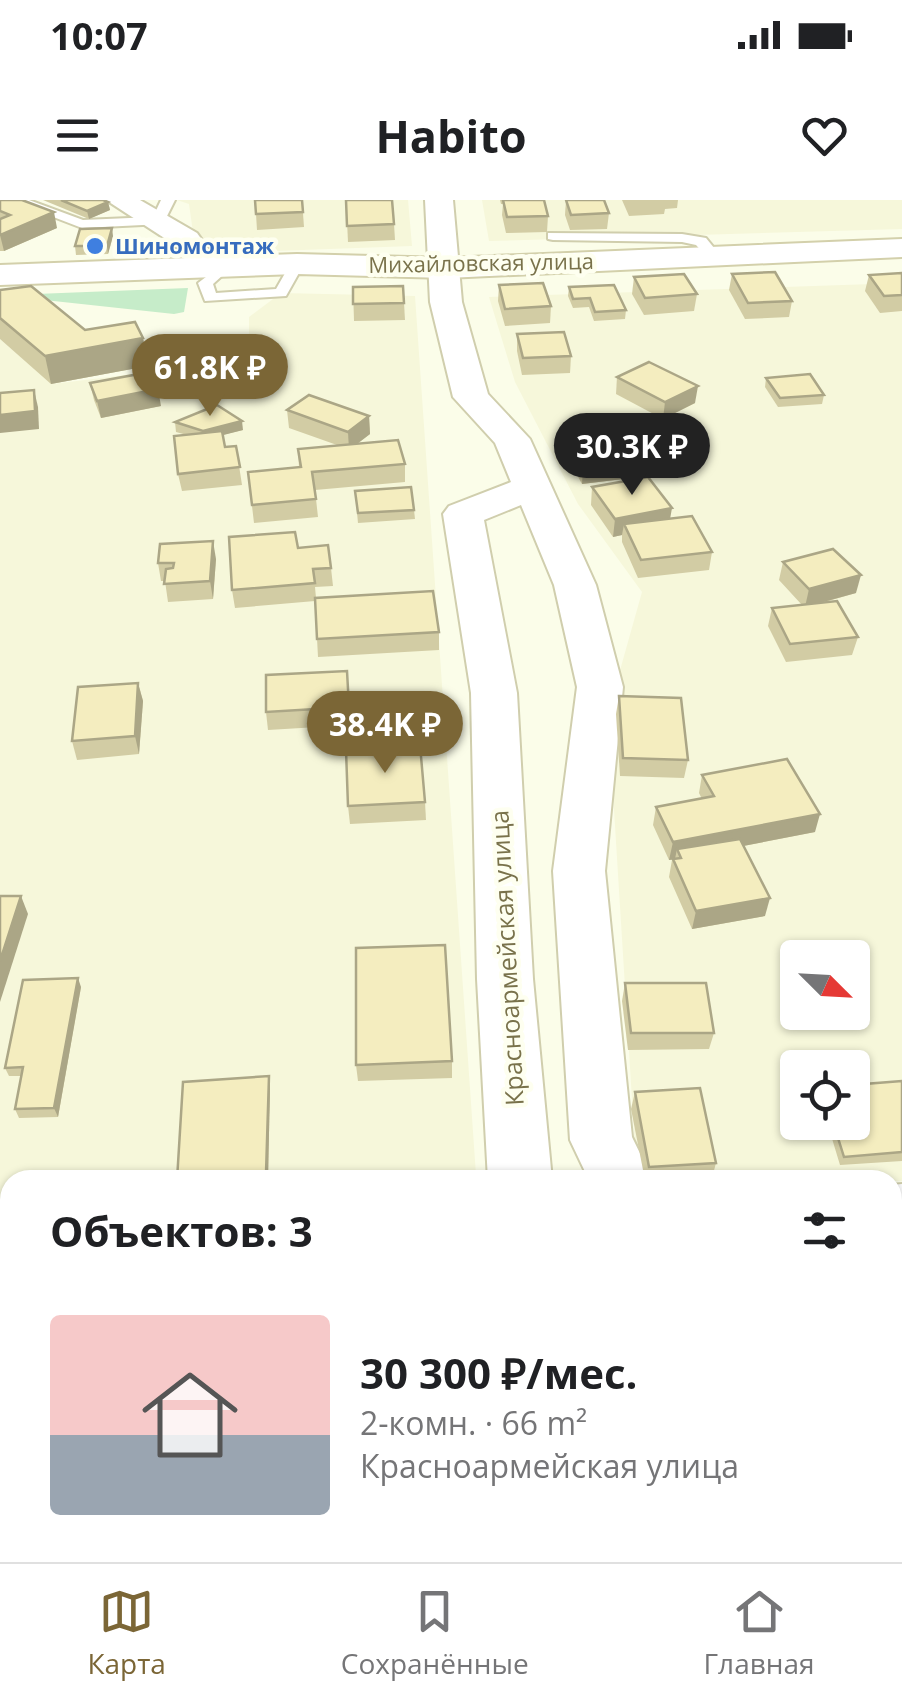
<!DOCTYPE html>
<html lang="ru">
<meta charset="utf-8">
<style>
:root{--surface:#fff;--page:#f2f2f2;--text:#202124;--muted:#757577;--line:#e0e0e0;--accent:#7b6636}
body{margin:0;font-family:"Open Sans",sans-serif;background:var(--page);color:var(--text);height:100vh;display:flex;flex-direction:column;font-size:38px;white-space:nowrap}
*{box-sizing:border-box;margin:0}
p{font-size:32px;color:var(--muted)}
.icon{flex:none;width:55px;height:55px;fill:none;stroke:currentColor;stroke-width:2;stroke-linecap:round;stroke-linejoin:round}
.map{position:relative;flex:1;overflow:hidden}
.details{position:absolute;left:0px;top:970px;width:902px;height:392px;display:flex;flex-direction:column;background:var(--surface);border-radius:30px 30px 0 0;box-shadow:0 2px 8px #0004}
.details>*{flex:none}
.needle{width:65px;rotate:114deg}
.controls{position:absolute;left:780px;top:740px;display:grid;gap:20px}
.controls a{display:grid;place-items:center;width:90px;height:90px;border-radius:10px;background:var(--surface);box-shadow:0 2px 8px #0004;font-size:50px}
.price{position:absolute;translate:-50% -85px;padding:0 22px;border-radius:35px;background:var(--accent);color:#fff;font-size:32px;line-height:65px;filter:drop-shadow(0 2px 5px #0008)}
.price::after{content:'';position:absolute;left:50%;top:60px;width:30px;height:22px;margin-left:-15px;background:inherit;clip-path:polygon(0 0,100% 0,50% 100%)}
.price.on{background:#222;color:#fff}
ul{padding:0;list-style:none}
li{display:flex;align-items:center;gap:30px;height:250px;padding:0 50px}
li+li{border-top:2px solid var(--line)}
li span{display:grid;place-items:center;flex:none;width:280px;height:200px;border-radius:10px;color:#555}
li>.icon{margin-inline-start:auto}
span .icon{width:120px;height:120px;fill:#fffc;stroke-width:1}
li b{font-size:42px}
h2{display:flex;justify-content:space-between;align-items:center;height:120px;padding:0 50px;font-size:42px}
.status{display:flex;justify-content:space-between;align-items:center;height:70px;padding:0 50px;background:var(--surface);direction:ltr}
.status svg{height:28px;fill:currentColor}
header{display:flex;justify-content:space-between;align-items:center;height:130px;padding:0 50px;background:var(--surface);font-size:45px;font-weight:700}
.tab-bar{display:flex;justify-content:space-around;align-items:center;height:140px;border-top:2px solid var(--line);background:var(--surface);font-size:28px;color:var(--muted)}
.tab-bar a{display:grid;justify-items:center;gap:5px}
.tab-bar .on{color:var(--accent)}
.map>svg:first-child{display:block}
.residential{fill:#f6f7da;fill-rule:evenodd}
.green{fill:#c6ecc9}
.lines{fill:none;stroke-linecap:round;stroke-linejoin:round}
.lane-casing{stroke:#d0cead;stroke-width:4}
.street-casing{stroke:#d0cead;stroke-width:4}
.secondary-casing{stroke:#d3d0ab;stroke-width:4}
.lane{fill:#fff;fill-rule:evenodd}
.street{fill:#fff;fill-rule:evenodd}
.secondary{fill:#fff;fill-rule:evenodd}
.wall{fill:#d2cca4}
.shaded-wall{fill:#aba686}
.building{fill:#f4edbf;stroke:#aba686;stroke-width:2.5}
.shop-dot{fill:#3f7fe0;stroke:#fefff0;stroke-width:4}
.labels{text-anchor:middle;stroke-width:9;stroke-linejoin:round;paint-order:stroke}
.far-shop-label{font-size:22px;font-weight:bold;fill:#366cbe;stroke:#fefff0;text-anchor:start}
.far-street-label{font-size:22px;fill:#79724b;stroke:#fefff0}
.street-label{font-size:25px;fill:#79724b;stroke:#fefff0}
</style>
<div class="status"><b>10:07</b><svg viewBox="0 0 49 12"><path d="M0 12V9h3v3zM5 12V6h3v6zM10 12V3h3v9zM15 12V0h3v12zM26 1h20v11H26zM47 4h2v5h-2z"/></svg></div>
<header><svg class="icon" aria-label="menu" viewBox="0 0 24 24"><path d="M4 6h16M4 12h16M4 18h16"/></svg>Habito<svg class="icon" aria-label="heart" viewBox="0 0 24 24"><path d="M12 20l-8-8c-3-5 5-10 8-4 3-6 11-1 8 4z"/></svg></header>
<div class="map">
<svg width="902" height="1362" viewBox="0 0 902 1362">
<rect width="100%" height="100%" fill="#fbfde9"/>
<!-- residential -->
<g class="residential">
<polygon points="177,0 408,0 412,46 196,54 189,4"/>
<polygon points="482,0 902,0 902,29 489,41"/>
<path d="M 902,83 L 902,981 L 637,980 L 608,513 L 642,392 L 578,304 L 515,182 L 489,97 ZM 798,758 L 852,758 L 852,812 L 798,812 ZM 798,868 L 852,868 L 852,922 L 798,922 Z"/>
<polygon points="281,93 415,96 476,975 407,980 10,980 10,1008 0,1008 0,139 52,184 249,160 249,117"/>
<polygon points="902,1254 902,1362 686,1362 684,1353 892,1352 893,1255"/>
<polygon points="0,1283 10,1283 10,1352 481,1352 482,1362 0,1362"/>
</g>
<!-- green -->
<polygon class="green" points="188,88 184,112 174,114 35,99 36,94"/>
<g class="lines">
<!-- lane casing -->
<g class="lane-casing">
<g id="lane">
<polygon points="9,0 29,0 83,20 153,17 161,0 175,0 163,24 82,28"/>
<polygon points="548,33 682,34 706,38 719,54 707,57 696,45 682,42 553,40 548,39"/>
<polygon points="227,61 234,65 213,84 216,93 276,89 292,61 304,64 286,96 205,101 198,83"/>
</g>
</g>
<!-- street casing -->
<g class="street-casing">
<g id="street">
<polygon points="106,0 140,0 197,33 220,65 216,72 194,72 175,45"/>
<polygon points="425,0 453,0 462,102 488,194 530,239 596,385 623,487 605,671 632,937 653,980 589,980 570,940 553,671 577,487 554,385 521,305 484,320 517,493 533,779 552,980 488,980 477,779 471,493 443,314 449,306 511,282 495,243 453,197 430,102"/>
<polygon points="902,984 902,1044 892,1045 892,985"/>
<polygon points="902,1090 902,1156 892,1157 892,1091"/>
<polygon points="10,1101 10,1169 0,1170 0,1102"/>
<polygon points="530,1352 606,1352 608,1362 532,1362"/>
</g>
</g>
<!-- secondary casing -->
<g class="secondary-casing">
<polygon id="secondary" points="902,39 902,57 447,78 297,74 0,85 0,65 297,54 447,58"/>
</g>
<!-- lane -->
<use href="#lane" class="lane"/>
<!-- street -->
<use href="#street" class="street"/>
<!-- secondary -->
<use href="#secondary" class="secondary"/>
</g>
<!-- wall -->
<g class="wall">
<polygon points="0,0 57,28 4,51 0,51"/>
<polygon points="43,0 103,0 108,2 110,10 89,19"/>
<polygon points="302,0 304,27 257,30 256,14"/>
<polygon points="346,0 394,24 395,40 348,42"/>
<polygon points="500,0 544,0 548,16 547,32 506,33 502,15 503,4 501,4"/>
<polygon points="566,0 609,13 607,29 570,30 565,15"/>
<polygon points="622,0 678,0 677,8 665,9 664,14 629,16"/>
<polygon points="113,36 108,54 76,55 75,46"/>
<polygon points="902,73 902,111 880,113 865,91 869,75"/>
<polygon points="732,74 792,101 789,117 745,119 729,90"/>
<polygon points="634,77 697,94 694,111 644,115 632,94"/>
<polygon points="499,85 551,106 550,123 505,126 498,101"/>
<polygon points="403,86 405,120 354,121 353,87"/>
<polygon points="569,87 626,110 625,119 594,121 589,107 573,108 568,96"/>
<polygon points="0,90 85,130 143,138 148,166 51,184 0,139"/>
<polygon points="517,134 571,156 570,173 522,175 517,151"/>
<polygon points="617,177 695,203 663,219 616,194"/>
<polygon points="766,178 824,195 822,204 778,207 765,187"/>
<polygon points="90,183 161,206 101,218 94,200"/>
<polygon points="287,210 369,216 370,234 357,244 405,264 405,282 315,290 318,317 254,323 248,272 299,267 298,249 337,245 289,228"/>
<polygon points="175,222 243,230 222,235 225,247 236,246 242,285 182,291 178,274 187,235 176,232"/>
<polygon points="568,239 650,258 648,276 582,284 567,257"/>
<polygon points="592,287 670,318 712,352 709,370 638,378 622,342 622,335 613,337 591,305"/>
<polygon points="355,291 414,310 415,319 358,323"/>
<polygon points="298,348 331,368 333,386 315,387 316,398 439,432 439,450 318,457 315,401 235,408 232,390"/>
<polygon points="216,359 213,399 168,402 165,381 161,381 158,363"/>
<polygon points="783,362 856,393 821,403 858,437 852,455 786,462 768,426 772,408 802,405 779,380"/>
<polygon points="347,471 351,525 268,530 266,512"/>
<polygon points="138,483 143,501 139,554 77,560 72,541"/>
<polygon points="619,496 688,560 684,578 620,576 616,514"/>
<polygon points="702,575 815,632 743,646 765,716 692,729 669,677 672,660 669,660 653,625 656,607 702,599 699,593"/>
<polygon points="425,602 426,620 350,624 348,606"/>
<polygon points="625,783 714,833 709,849 628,850 622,801"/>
<polygon points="81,787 58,917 19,918 15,909 22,876 9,876 5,868"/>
<polygon points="452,861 452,878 358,881 356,865"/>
<polygon points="902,881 902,961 840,965 827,922 852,922"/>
<polygon points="270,885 268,980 177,980"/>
<polygon points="635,892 716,963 712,978 645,980 631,909"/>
<polygon points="709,1352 868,1352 871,1362 710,1362"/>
</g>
<!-- shaded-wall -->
<g class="shaded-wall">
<polygon points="108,2 110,10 89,19 87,11"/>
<polygon points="54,12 57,28 4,51 0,35"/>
<polygon points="112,28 113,36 108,54 107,46"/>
<polygon points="143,138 148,166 51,184 45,156"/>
<polygon points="698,186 695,203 663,219 665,202"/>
<polygon points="158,189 161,206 101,218 97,201"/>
<polygon points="34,190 38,207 39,229 0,233 0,215"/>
<polygon points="369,216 370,234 349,250 348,232"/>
<polygon points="242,221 243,230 204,240 203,231"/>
<polygon points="650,258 648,276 582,284 583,267"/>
<polygon points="672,308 669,325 624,324 622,335 613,337 615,319"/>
<polygon points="213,341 216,359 213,399 210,381"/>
<polygon points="861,375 856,393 805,407 809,389"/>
<polygon points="138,483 143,501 139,554 135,536"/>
<polygon points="820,614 815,632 681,658 677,649 675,659 669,660 673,642"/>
<polygon points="21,696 28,714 0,802 0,761"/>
<polygon points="770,698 765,716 692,729 696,711"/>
<polygon points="78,778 81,787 58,917 54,908"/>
<polygon points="269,876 270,885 268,980 266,973"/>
<polygon points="10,1310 10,1348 8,1362 1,1362"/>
<rect x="293" y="1352" width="4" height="10"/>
</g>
<!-- building -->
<g class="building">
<polygon points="0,0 22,0 54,12 0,35 0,19 10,15 0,11"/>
<polygon points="61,0 103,0 108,2 87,11"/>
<polygon points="255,0 302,0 303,12 256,14"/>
<polygon points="346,0 392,0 394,24 347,26"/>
<polygon points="503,0 544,0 548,16 507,17"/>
<polygon points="566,0 604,0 609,13 571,15"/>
<polygon points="112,28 107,46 75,46 80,29"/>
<polygon points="775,72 792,101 748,103 732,74"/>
<polygon points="902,73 902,95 884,96 869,75"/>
<polygon points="684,74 697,94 645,98 634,77"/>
<polygon points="543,83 551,106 505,109 499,85"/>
<polygon points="614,85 626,110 595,112 590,98 573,99 569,87"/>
<polygon points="31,86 85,130 135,122 143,138 45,156 0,118 0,90"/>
<polygon points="403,86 404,103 353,104 353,87"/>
<polygon points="564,132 571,156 523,158 517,134"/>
<polygon points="649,162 698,186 665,202 617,177"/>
<polygon points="150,172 158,189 97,201 90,183"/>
<polygon points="810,174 824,195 780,198 766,178"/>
<polygon points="34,190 35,211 0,215 0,193"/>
<polygon points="309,195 369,216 348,232 287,210"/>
<polygon points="217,205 242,221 203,231 175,222"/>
<polygon points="222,231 225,247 236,246 240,267 178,274 174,236"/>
<polygon points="633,231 650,258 583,267 568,239"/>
<polygon points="398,240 405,264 312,272 316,299 252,305 248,272 301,267 298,249"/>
<polygon points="648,277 672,308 615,319 592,287"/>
<polygon points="411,287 414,310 358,313 355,291"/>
<polygon points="692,316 712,352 641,360 624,324"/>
<polygon points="295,332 298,348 328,345 331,368 313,369 315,383 232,390 229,337"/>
<polygon points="213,341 210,381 164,384 166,369 173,368 174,363 158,363 160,344"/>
<polygon points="833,349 861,375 809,389 783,362"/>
<polygon points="433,391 439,432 317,439 315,398"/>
<polygon points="837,401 858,437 790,444 772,408"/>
<polygon points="347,471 349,507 266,512 266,475"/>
<polygon points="138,483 135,536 72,541 78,487"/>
<polygon points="619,496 681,498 688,560 623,558"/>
<polygon points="420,545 425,602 348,606 346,550"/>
<polygon points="787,559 820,614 673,642 656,607 714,596 702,575"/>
<polygon points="740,639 770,698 696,711 673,659 681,658 677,649"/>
<polygon points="0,696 21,696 0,761"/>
<polygon points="445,745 452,861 356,865 356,748"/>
<polygon points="78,778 54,908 15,909 23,867 5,868 23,780"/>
<polygon points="625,783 706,783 714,833 631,833"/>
<polygon points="269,876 266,973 177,980 183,882"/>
<polygon points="902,881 902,952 844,957 833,922 852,922 852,885"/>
<polygon points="700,888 716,963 649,967 635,892"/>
<polygon points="10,1298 10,1310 1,1362 0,1362 0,1299"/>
<polygon points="82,1352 192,1352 191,1362 81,1362"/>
<rect x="227" y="1352" width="66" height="10"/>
<polygon points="336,1352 459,1352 460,1362 336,1362"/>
<polygon points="717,1352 868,1352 871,1362 718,1362"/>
</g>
<!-- markers -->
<circle class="shop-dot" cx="95" cy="46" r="10"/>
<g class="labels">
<!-- far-shop labels -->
<g class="far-shop-label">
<text x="115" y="54">Шиномонтаж</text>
</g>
<!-- far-street labels -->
<g class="far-street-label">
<text transform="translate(481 63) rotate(-1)" y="8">Михайловская улица</text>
</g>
<!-- street labels -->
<g class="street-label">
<text transform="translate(507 758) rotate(-93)" y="9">Красноармейская улица</text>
</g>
</g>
</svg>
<div class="controls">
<a><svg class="needle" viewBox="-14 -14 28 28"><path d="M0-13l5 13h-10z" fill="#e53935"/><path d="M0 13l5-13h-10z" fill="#757577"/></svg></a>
<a><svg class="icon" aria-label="locate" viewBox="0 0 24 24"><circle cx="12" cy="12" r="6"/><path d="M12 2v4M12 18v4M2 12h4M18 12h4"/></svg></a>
</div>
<b class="price" style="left:210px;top:219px">61.8K ₽</b>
<b class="price on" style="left:632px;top:298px">30.3K ₽</b>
<b class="price" style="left:385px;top:576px">38.4K ₽</b>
<section class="details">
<h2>Объектов: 3<svg class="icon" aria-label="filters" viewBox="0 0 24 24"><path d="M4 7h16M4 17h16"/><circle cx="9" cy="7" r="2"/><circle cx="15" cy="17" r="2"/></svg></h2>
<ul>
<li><span style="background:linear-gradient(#f6c9c9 60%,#9aa5b1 0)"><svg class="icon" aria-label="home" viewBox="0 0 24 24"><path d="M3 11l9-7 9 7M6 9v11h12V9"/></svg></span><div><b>30 300 ₽/мес.</b><p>2-комн. · 66 m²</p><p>Красноармейская улица</p></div></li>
</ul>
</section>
</div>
<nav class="tab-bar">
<a class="on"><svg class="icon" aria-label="map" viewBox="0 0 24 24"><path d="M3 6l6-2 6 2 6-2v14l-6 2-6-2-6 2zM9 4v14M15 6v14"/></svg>Карта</a>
<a><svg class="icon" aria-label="saved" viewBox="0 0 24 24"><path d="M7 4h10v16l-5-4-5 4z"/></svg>Сохранённые</a>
<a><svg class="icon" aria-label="home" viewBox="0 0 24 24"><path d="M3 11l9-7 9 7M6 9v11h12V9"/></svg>Главная</a>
</nav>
